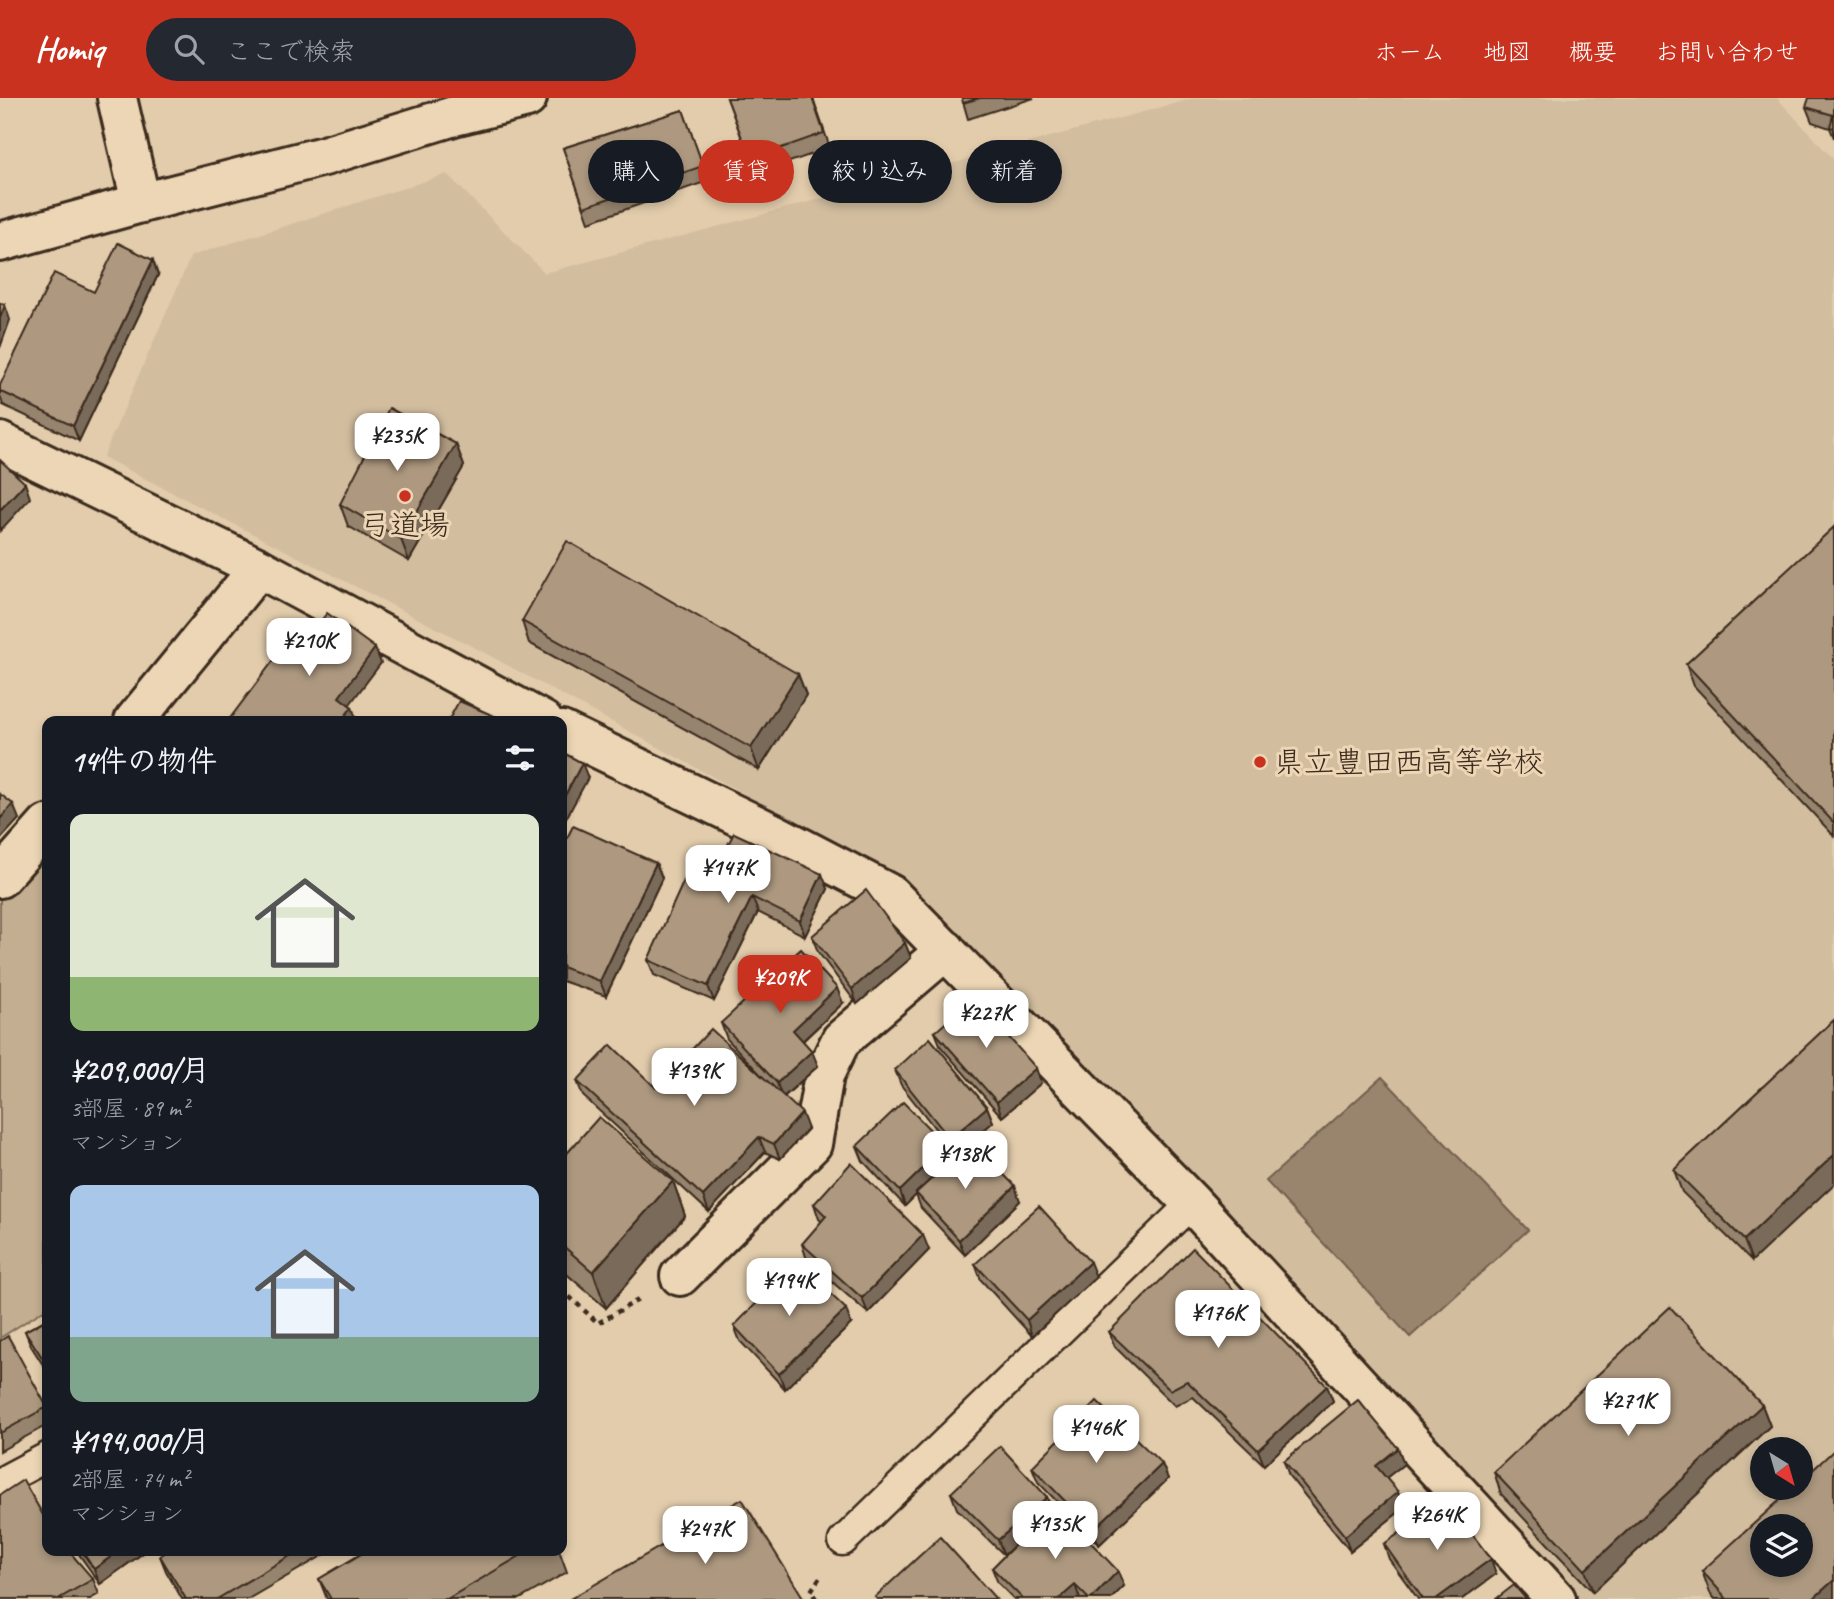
<!DOCTYPE html>
<html lang="ja">
<meta charset="utf-8">
<style>
:root{--surface:#171b24;--page:#242831;--text:#f1f3f6;--muted:#9ea1a6;--accent:#c8321e}
body{margin:0;font-family:Caveat,"Klee One",sans-serif;background:var(--page);color:var(--text);height:100vh;display:flex;flex-direction:column;font-size:26px;white-space:nowrap}
*{box-sizing:border-box;margin:0}
p{font-size:23px;color:var(--muted)}
.icon{flex:none;width:38px;height:38px;fill:none;stroke:currentColor;stroke-width:2;stroke-linecap:round;stroke-linejoin:round}
.map{position:relative;flex:1;overflow:hidden}
.sheet{position:absolute;left:42px;top:618px;width:525px;height:840px;display:flex;flex-direction:column;background:var(--surface);border-radius:14px;box-shadow:0 4px 10px #0003}
.sheet>*{flex:none}
.guide{position:absolute;left:588px;top:42px;width:665px;height:63px;display:flex;gap:14px}
.needle{width:46px;rotate:143deg}
.controls{position:absolute;left:1750px;top:1339px;display:grid;gap:14px}
.controls a{display:grid;place-items:center;width:63px;height:63px;border-radius:50%;background:var(--surface);box-shadow:0 4px 10px #0003;font-size:35px}
.price{position:absolute;translate:-50% -60px;padding:0 16px;border-radius:14px;background:#fff;color:#222;font-size:23px;line-height:46px;filter:drop-shadow(0 2px 4px #0008)}
.price::after{content:'';position:absolute;left:50%;top:42px;width:21px;height:16px;margin-left:-10px;background:inherit;clip-path:polygon(0 0,100% 0,50% 100%)}
.price.selected{background:var(--accent);color:#fff}
ul{padding:0;list-style:none}
li{display:grid;align-content:center;gap:14px;height:371px;padding:0 28px}
li span{display:grid;place-items:center;height:217px;border-radius:14px;color:#555}
li>.icon{margin-inline-start:auto}
span .icon{width:126px;height:126px;fill:#fffc;stroke-width:1}
li b{font-size:30px}
h2{display:flex;justify-content:space-between;align-items:center;height:84px;padding:0 28px;font-size:30px}
.tag{padding:0 24px;border-radius:32px;background:var(--surface);box-shadow:0 4px 10px #0003;font-size:24px;line-height:63px}
.tag.selected{background:var(--accent);color:#fff}
header{display:flex;align-items:center;gap:42px;box-sizing:border-box;height:98px;padding:0 35px;background:var(--accent);color:#fff}
header strong{font-size:33px}
nav{display:flex;gap:38px;margin-inline-start:auto;font-size:24px}
.search{width:490px;height:63px;background:var(--page);display:flex;align-items:center;gap:18px;box-sizing:border-box;padding:0 24px;border-radius:38px;color:var(--muted);font-size:26px}
.map>svg:first-child{display:block}
.built{fill:#d2bd9f;fill-rule:evenodd}
.green{fill:#c3ae91;stroke:#7f6c58;stroke-width:2}
.water{fill:#99856e;stroke:#73614e;stroke-width:2}
.lines{fill:none;stroke-linecap:round;stroke-linejoin:round}
.service-casing{stroke:#3b2a1e;stroke-width:33}
.minor-casing{stroke:#3b2a1e;stroke-width:44}
.path{stroke:#3b2a1e;stroke-width:4.5;stroke-dasharray:5 5;stroke-linecap:butt}
.service{stroke:#ecd6b5;stroke-width:28}
.minor{stroke:#ecd6b5;stroke-width:38}
.wall{fill:#96846e;stroke:#3b2a1e;stroke-width:2}
.shaded-wall{fill:#7a6b5a;stroke:#3b2a1e;stroke-width:2}
.building{fill:#ae9980;stroke:#3b2a1e;stroke-width:2;fill-rule:evenodd}
.poi-dot{fill:#c8321e;stroke:#ecd6b5;stroke-width:2.5}
.labels{text-anchor:middle;stroke-width:6;stroke-linejoin:round;paint-order:stroke}
.poi-label{font-size:30px;fill:#3b2a1e;stroke:#ecd6b5}
</style>
<header>
<strong>Homiq</strong>
<div class="search"><svg class="icon" aria-label="search" viewBox="0 0 24 24"><circle cx="10" cy="10" r="6"/><path d="M15 15l6 6"/></svg>ここで検索</div>
<nav><a>ホーム</a><a>地図</a><a>概要</a><a>お問い合わせ</a></nav>
</header>
<div class="map">
<svg width="1834" height="1501" viewBox="0 0 1834 1501">
<rect width="100%" height="100%" fill="#e2ccac"/>
<filter id="ink" filterUnits="userSpaceOnUse"><feTurbulence type="fractalNoise" baseFrequency=".0143" numOctaves="2"/><feDisplacementMap in="SourceGraphic" scale="14" xChannelSelector="R" yChannelSelector="G"/><feConvolveMatrix kernelMatrix="1 2 1 2 8 2 1 2 1" color-interpolation-filters="sRGB"/></filter>
<g filter="url(#ink)">
<!-- built -->
<path class="built" d="M 1195,0 L 1777,0 L 1834,62 L 1834,1501 L 1573,1501 L 932,811 L 886,773 L 485,555 L 103,359 L 191,158 L 447,76 L 545,175 ZM 1762,1351 L 1801,1351 L 1801,1390 L 1762,1390 ZM 1762,1428 L 1801,1428 L 1801,1466 L 1762,1466 Z"/>
<!-- green -->
<polygon class="green" points="47,747 47,1210 0,1240 0,801"/>
<!-- water -->
<polygon class="water" points="1382,979 1528,1132 1410,1239 1266,1083"/>
<g class="lines">
<!-- service casing -->
<g class="service-casing">
<g id="service">
<polyline points="0,1384 47,1359"/>
<polyline points="843,1443 1192,1105"/>
</g>
</g>
<!-- minor casing -->
<g class="minor-casing">
<g id="minor">
<polyline points="117,0 141,105"/>
<polyline points="0,144 141,105 324,58 454,18 527,0"/>
<polyline points="0,344 259,470 543,623"/>
<polyline points="134,623 259,470"/>
<polyline points="562,633 777,737 890,796 1192,1105 1556,1501"/>
<polyline points="0,780 47,727"/>
<polyline points="680,1178 812,1046 824,977 841,942 946,852"/>
</g>
</g>
<!-- path -->
<g class="path">
<polyline points="562,1192 598,1225 640,1201"/>
<polyline points="816,1501 811,1493 820,1479"/>
</g>
<!-- service -->
<use href="#service" class="service"/>
<!-- minor -->
<use href="#minor" class="minor"/>
</g>
<!-- wall -->
<g class="wall">
<polygon points="727,0 813,0 830,50 755,76"/>
<polygon points="962,0 1034,0 968,21"/>
<polygon points="1834,0 1834,40 1830,30 1812,24 1806,9"/>
<polygon points="683,12 708,83 589,124 563,50"/>
<polygon points="158,177 79,343 3,307 0,298 0,287 94,194"/>
<polygon points="456,346 464,368 409,463 348,428 340,406"/>
<polygon points="1834,429 1834,738 1694,588 1686,566"/>
<polygon points="522,523 798,576 806,597 759,672 529,545"/>
<polygon points="562,750 656,765 662,780 606,898 562,883"/>
<polygon points="714,773 828,791 805,838 758,814 714,903 654,877 648,862"/>
<polygon points="812,838 905,845 911,860 857,906 818,854"/>
<polygon points="843,905 803,943 818,968 784,999 808,1031 780,1061 765,1054 709,1114 583,998 577,983 656,990 761,977 727,941 721,925"/>
<polygon points="1834,922 1752,1163 1682,1094 1674,1072"/>
<polygon points="935,934 1041,985 1002,1019 941,949"/>
<polygon points="895,972 987,1009 993,1024 956,1057 901,987"/>
<polygon points="857,1048 946,1048 951,1062 1020,1103 965,1157 921,1110 916,1097 905,1108 863,1063"/>
<polygon points="562,1061 673,1083 685,1118 606,1210 562,1172"/>
<polygon points="814,1106 929,1152 868,1215 807,1162 802,1146 822,1124 819,1121"/>
<polygon points="975,1166 1096,1179 1032,1238 981,1182"/>
<polygon points="47,1221 47,1273 31,1248 25,1233"/>
<polygon points="851,1226 785,1291 740,1243 734,1228"/>
<polygon points="1109,1234 1327,1288 1333,1303 1264,1367 1193,1299 1175,1308 1115,1249"/>
<polygon points="0,1243 47,1309 47,1327 0,1353"/>
<polygon points="1762,1307 1770,1328 1593,1494 1501,1396 1494,1374"/>
<polygon points="1398,1350 1404,1366 1386,1380 1404,1410 1350,1453 1289,1378 1284,1363"/>
<polygon points="1162,1366 1168,1381 1099,1447 1038,1384 1032,1369"/>
<polygon points="951,1395 1047,1399 1051,1411 1124,1488 1111,1501 1014,1501 998,1485 992,1470 1013,1449 1004,1457 957,1411"/>
<polygon points="1384,1446 1496,1476 1462,1501 1418,1501 1389,1461"/>
<polygon points="47,1452 93,1481 99,1496 90,1501 0,1501"/>
<polygon points="76,1452 147,1452 100,1486"/>
<polygon points="169,1452 326,1452 327,1455 248,1501 182,1501 166,1473 160,1458"/>
<polygon points="368,1452 559,1452 567,1474 520,1501 327,1501 319,1481"/>
<polygon points="1702,1473 1834,1501 1715,1501 1710,1495"/>
</g>
<!-- shaded-wall -->
<g class="shaded-wall">
<polygon points="153,162 158,177 79,343 73,328"/>
<polygon points="5,207 10,222 0,250 0,220"/>
<polygon points="456,346 464,368 409,463 401,441"/>
<polygon points="25,385 30,400 0,433 0,412"/>
<polygon points="375,550 381,565 344,614 339,599"/>
<polygon points="798,576 806,597 759,672 751,650"/>
<polygon points="352,609 357,623 341,623"/>
<polygon points="582,665 588,680 562,728 562,703"/>
<polygon points="13,706 19,721 0,742 0,721"/>
<polygon points="656,765 662,780 606,898 600,883"/>
<polygon points="822,776 828,791 805,838 800,823"/>
<polygon points="752,799 758,814 714,903 708,888"/>
<polygon points="905,845 911,860 857,906 852,891"/>
<polygon points="837,890 843,905 798,947 793,932"/>
<polygon points="812,953 818,968 782,1000 777,985"/>
<polygon points="1036,970 1041,985 1002,1019 997,1004"/>
<polygon points="987,1009 993,1024 956,1057 950,1041"/>
<polygon points="802,1015 808,1031 780,1061 774,1046"/>
<polygon points="759,1039 765,1054 709,1114 703,1098"/>
<polygon points="946,1048 951,1063 916,1095 916,1097 905,1108 900,1093"/>
<polygon points="1834,1057 1834,1086 1752,1163 1744,1142"/>
<polygon points="673,1083 685,1118 606,1210 593,1174"/>
<polygon points="1015,1088 1020,1103 965,1157 959,1142"/>
<polygon points="923,1137 929,1152 868,1215 862,1200"/>
<polygon points="1090,1164 1096,1179 1032,1238 1027,1222"/>
<polygon points="846,1211 851,1226 785,1291 779,1276"/>
<polygon points="1327,1288 1333,1303 1264,1367 1258,1352"/>
<polygon points="1762,1307 1770,1328 1593,1494 1585,1472"/>
<polygon points="1398,1350 1404,1366 1382,1383 1376,1368"/>
<polygon points="1162,1366 1168,1381 1099,1447 1093,1432"/>
<polygon points="1398,1394 1404,1410 1350,1453 1345,1438"/>
<polygon points="1047,1399 1052,1414 1004,1457 998,1442"/>
<polygon points="120,1452 147,1452 100,1486 94,1471"/>
<polygon points="1491,1461 1496,1476 1462,1501 1436,1501"/>
<polygon points="1118,1473 1124,1488 1111,1501 1091,1501"/>
<polygon points="1834,1482 1834,1501 1813,1501"/>
<polygon points="1075,1487 1080,1501 1059,1501"/>
</g>
<!-- building -->
<g class="building">
<polygon points="727,0 812,0 824,35 750,61"/>
<polygon points="962,0 980,0 963,5"/>
<polygon points="1809,0 1834,0 1834,30 1830,29 1833,17 1806,9"/>
<polygon points="683,12 703,68 584,109 563,50"/>
<polygon points="118,145 153,162 73,328 0,293 0,287 54,175 94,194"/>
<polygon points="0,205 5,207 0,220"/>
<polygon points="389,310 456,346 401,441 340,406"/>
<polygon points="0,362 25,385 0,412"/>
<polygon points="1834,429 1834,725 1686,566"/>
<polygon points="567,443 798,576 751,650 522,523"/>
<polygon points="327,515 375,550 339,599 352,609 341,623 228,623 282,551 293,558"/>
<polygon points="459,603 506,623 448,623"/>
<polygon points="562,654 582,665 562,703"/>
<polygon points="0,696 13,706 0,721"/>
<polygon points="573,728 656,765 600,883 562,869 562,750"/>
<polygon points="734,735 822,776 800,823 752,799 708,888 648,862 691,767 714,773"/>
<polygon points="866,792 905,845 852,891 812,838"/>
<polygon points="801,851 837,890 793,932 812,953 777,985 721,925"/>
<polygon points="974,900 1036,970 997,1004 935,934"/>
<polygon points="1834,922 1834,1057 1744,1142 1674,1072"/>
<polygon points="711,931 802,1015 774,1046 759,1039 703,1098 577,983 611,947 656,990"/>
<polygon points="930,940 987,1009 950,1041 895,972"/>
<polygon points="903,1004 946,1048 900,1093 857,1048"/>
<polygon points="599,1019 673,1083 593,1174 562,1147 562,1061"/>
<polygon points="972,1044 1015,1088 959,1142 916,1095"/>
<polygon points="851,1065 923,1137 862,1200 802,1146 826,1118 814,1106"/>
<polygon points="1039,1108 1090,1164 1027,1222 975,1166"/>
<polygon points="1193,1150 1327,1288 1258,1352 1187,1283 1170,1292 1109,1234"/>
<polygon points="797,1164 846,1211 779,1276 734,1228"/>
<polygon points="1670,1209 1762,1307 1585,1472 1494,1374"/>
<polygon points="47,1221 47,1267 25,1233"/>
<polygon points="8,1238 47,1309 0,1335 0,1243"/>
<polygon points="1358,1302 1398,1350 1376,1368 1398,1394 1345,1438 1284,1363"/>
<polygon points="1097,1303 1162,1366 1093,1432 1032,1369"/>
<polygon points="1000,1348 1047,1399 998,1442 951,1395"/>
<path d="M 1834,1352 L 1834,1482 L 1813,1501 L 1727,1501 L 1702,1473 L 1793,1390 L 1801,1390 L 1801,1383 ZM 1762,1428 L 1801,1428 L 1801,1466 L 1762,1466 Z"/>
<polygon points="23,1382 47,1424 47,1452 68,1452 93,1481 58,1501 0,1501 0,1397"/>
<polygon points="742,1401 804,1501 570,1501"/>
<polygon points="1446,1402 1491,1461 1436,1501 1423,1501 1384,1446"/>
<polygon points="1055,1407 1118,1473 1091,1501 1089,1501 1075,1487 1059,1501 1023,1501 992,1470"/>
<polygon points="940,1439 996,1501 877,1501 875,1499"/>
<polygon points="81,1452 120,1452 94,1471"/>
<polygon points="169,1452 300,1452 217,1501 186,1501 160,1458"/>
<polygon points="368,1452 530,1452 447,1501 331,1501 319,1481"/>
<polygon points="1514,1487 1526,1501 1496,1501"/>
</g>
</g>
<!-- markers -->
<g class="poi-dot">
<circle cx="405" cy="398" r="7"/>
<circle cx="1260" cy="664" r="7"/>
</g>
<g class="labels">
<!-- poi labels -->
<g class="poi-label">
<text x="405" y="437">弓道場</text>
<text x="1274" y="674" text-anchor="start">県立豊田西高等学校</text>
</g>
</g>
</svg>
<div class="controls">
<a><svg class="needle" viewBox="-14 -14 28 28"><path d="M0-13l5 13h-10z" fill="#e53935"/><path d="M0 13l5-13h-10z" fill="#9ea1a6"/></svg></a>
<a><svg class="icon" aria-label="layers" viewBox="0 0 24 24"><path d="M12 4l9 5-9 5-9-5zM3 14l9 5 9-5"/></svg></a>
</div>
<b class="price" style="left:397px;top:375px">¥235K</b>
<b class="price" style="left:309px;top:580px">¥210K</b>
<b class="price" style="left:728px;top:807px">¥147K</b>
<b class="price selected" style="left:780px;top:917px">¥209K</b>
<b class="price" style="left:986px;top:952px">¥227K</b>
<b class="price" style="left:694px;top:1010px">¥139K</b>
<b class="price" style="left:965px;top:1093px">¥138K</b>
<b class="price" style="left:789px;top:1220px">¥194K</b>
<b class="price" style="left:1218px;top:1252px">¥176K</b>
<b class="price" style="left:1628px;top:1340px">¥271K</b>
<b class="price" style="left:1096px;top:1367px">¥146K</b>
<b class="price" style="left:1437px;top:1454px">¥264K</b>
<b class="price" style="left:1055px;top:1463px">¥135K</b>
<b class="price" style="left:705px;top:1468px">¥247K</b>
<div class="guide">
<a class="tag">購入</a>
<a class="tag selected">賃貸</a>
<a class="tag">絞り込み</a>
<a class="tag">新着</a>
</div>
<section class="sheet">
<h2>14件の物件<svg class="icon" aria-label="filters" viewBox="0 0 24 24"><path d="M4 7h16M4 17h16"/><circle cx="9" cy="7" r="2"/><circle cx="15" cy="17" r="2"/></svg></h2>
<ul>
<li><span style="background:linear-gradient(#dfe7d0 75%,#8fb573 0)"><svg class="icon" aria-label="home" viewBox="0 0 24 24"><path d="M3 11l9-7 9 7M6 9v11h12V9"/></svg></span><div><b>¥209,000/月</b><p>3部屋 · 89 m²</p><p>マンション</p></div></li>
<li><span style="background:linear-gradient(#a9c7e8 70%,#7fa58c 0)"><svg class="icon" aria-label="home" viewBox="0 0 24 24"><path d="M3 11l9-7 9 7M6 9v11h12V9"/></svg></span><div><b>¥194,000/月</b><p>2部屋 · 74 m²</p><p>マンション</p></div></li>
</ul>
</section>
</div>
